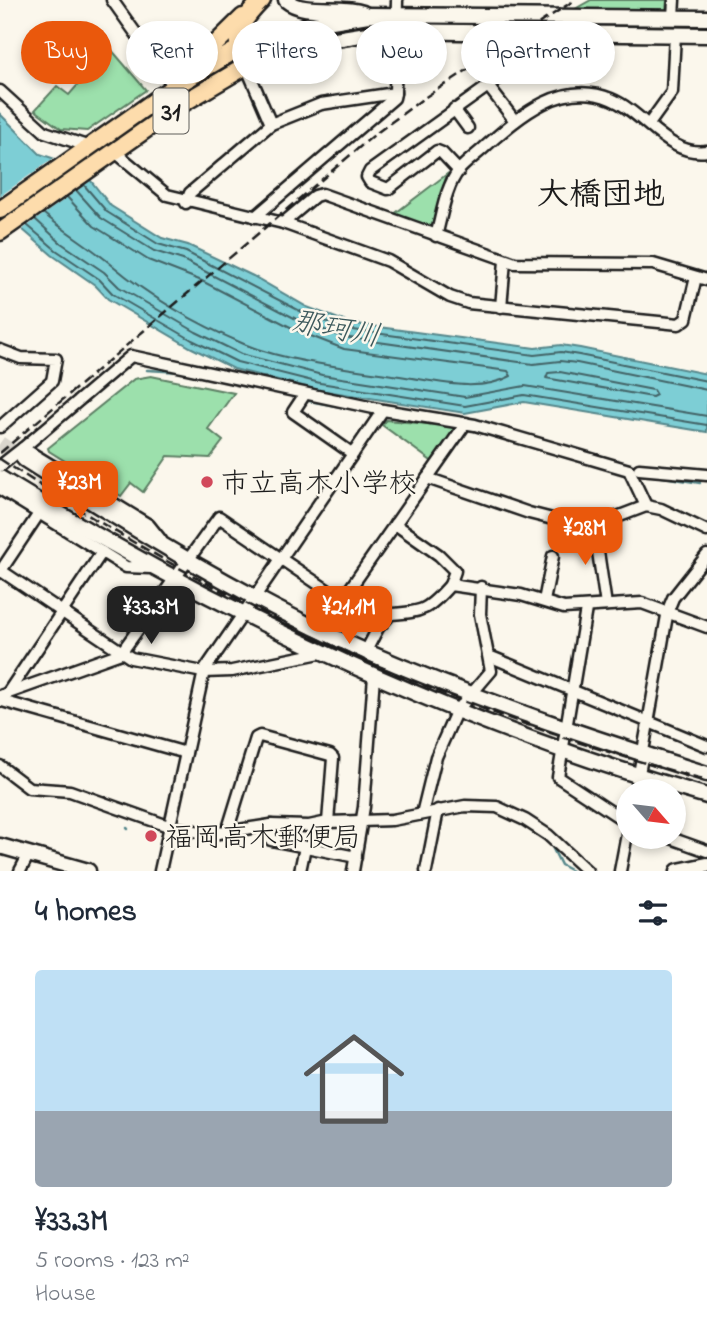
<!DOCTYPE html>
<meta charset="utf-8">
<style>
:root{--surface:#fff;--page:#f2f2f3;--text:#1f2937;--muted:#747a83;--line:#e0e1e3;--accent:#ea580c}
body{margin:0;font-family:"Indie Flower","Klee One",sans-serif;background:var(--page);color:var(--text);height:100vh;display:flex;flex-direction:column;font-size:26px;white-space:nowrap}
*{box-sizing:border-box;margin:0}
p{font-size:23px;color:var(--muted)}
.icon{flex:none;width:38px;height:38px;fill:none;stroke:currentColor;stroke-width:2;stroke-linecap:round;stroke-linejoin:round}
.map{position:relative;height:871px;overflow:hidden}
.sheet{display:flex;flex-direction:column;background:var(--surface);flex:1}
.sheet>*{flex:none}
.banner{position:absolute;left:21px;top:21px;width:665px;height:63px;display:flex;gap:14px}
.needle{width:46px;rotate:118deg}
.fabs{position:absolute;left:616px;top:779px;display:grid;gap:14px}
.fabs a{display:grid;place-items:center;width:70px;height:70px;border-radius:50%;background:var(--surface);box-shadow:0 4px 10px #0003;font-size:35px}
.price{position:absolute;translate:-50% -60px;padding:0 16px;border-radius:14px;background:var(--accent);color:#fff;font-size:23px;line-height:46px;filter:drop-shadow(0 2px 4px #0008)}
.price::after{content:'';position:absolute;left:50%;top:42px;width:21px;height:16px;margin-left:-10px;background:inherit;clip-path:polygon(0 0,100% 0,50% 100%)}
.price.active{background:#222;color:#fff}
ul{padding:0;list-style:none}
li{display:grid;align-content:center;gap:14px;height:371px;padding:0 35px}
li+li{border-top:2px solid var(--line)}
li span{display:grid;place-items:center;height:217px;border-radius:7px;color:#555}
li>.icon{margin-inline-start:auto}
span .icon{width:126px;height:126px;fill:#fffc;stroke-width:1}
li b{font-size:30px}
h2{display:flex;justify-content:space-between;align-items:center;height:84px;padding:0 35px;font-size:30px}
.chip{padding:0 24px;border-radius:32px;background:var(--surface);box-shadow:0 4px 10px #0003;font-size:24px;line-height:63px}
.chip.active{background:var(--accent);color:#fff}
.map>svg:first-child{display:block}
.green{fill:#9ce0ac;stroke:#5c7e64;stroke-width:2}
.water{fill:#7dced5;stroke:#56878b;stroke-width:2}
.pier{fill:#fbf7ec}
.lines{fill:none;stroke-linecap:round;stroke-linejoin:round}
.shore{stroke:#436366;stroke-width:2}
.stream{stroke:#56878b;stroke-width:2.5}
.secondary-tunnel{stroke:#dad6cd;stroke-width:14;stroke-dasharray:14 7;stroke-linecap:butt}
.street-casing{stroke:#1c1c1c;stroke-width:15}
.secondary-casing{stroke:#1c1c1c;stroke-width:19}
.primary-casing{stroke:#1c1c1c;stroke-width:21}
.street{stroke:#fbf7ec;stroke-width:10}
.secondary{stroke:#fbf7ec;stroke-width:14}
.primary{stroke:#fddcac;stroke-width:16}
.rail{stroke:#1c1c1c;stroke-width:2.5;stroke-dasharray:10 5;stroke-linecap:butt}
.poi-dot{fill:#d1495b;stroke:#fbf7ec;stroke-width:2.5}
.labels{text-anchor:middle;stroke-width:5;stroke-linejoin:round;paint-order:stroke}
.shield{fill:#fbf7ec;stroke:#5f5e5a;stroke-width:2}
.shield-label{font-size:26px;font-weight:bold;fill:#1c1c1c}
.poi-label{font-size:28px;fill:#1c1c1c;stroke:#fbf7ec;text-anchor:start}
.water-label{font-size:30px;font-style:italic;fill:#3e5a5d;stroke:#fbf7ec}
.quarter-label{font-size:32px;font-weight:bold;fill:#1c1c1c;stroke:#fbf7ec}
</style>
<div class="map">
<svg width="707" height="871" viewBox="0 0 707 871">
<rect width="100%" height="100%" fill="#fbf7ec"/>
<filter id="ink" filterUnits="userSpaceOnUse"><feTurbulence type="fractalNoise" baseFrequency=".0143" numOctaves="2"/><feDisplacementMap in="SourceGraphic" scale="14" xChannelSelector="R" yChannelSelector="G"/><feConvolveMatrix kernelMatrix="1 2 1 2 8 2 1 2 1" color-interpolation-filters="sRGB"/></filter>
<g filter="url(#ink)">
<!-- green -->
<g class="green">
<polygon points="591,0 667,0 666,11 566,14"/>
<polygon points="110,48 146,90 87,131 61,129 35,110 57,86 69,95"/>
<polygon points="447,174 432,226 428,228 393,215"/>
<polygon points="151,376 234,393 208,429 223,441 210,458 168,456 143,492 131,483 121,496 49,451 48,448 134,379"/>
<polygon points="386,420 458,427 434,463 382,425"/>
</g>
<!-- water -->
<polygon class="water" points="0,114 40,154 55,159 91,181 111,206 162,238 188,245 253,276 307,307 349,323 535,348 561,345 580,348 707,374 707,432 524,402 465,413 319,390 234,369 190,347 108,299 95,285 52,255 0,210"/>
<!-- pier -->
<polygon class="pier" points="57,156 93,179 19,232 0,215 0,196"/>
<g class="lines">
<!-- shore -->
<g class="shore">
<polyline points="84,185 107,212 158,244 186,252 304,313 346,329 534,355 561,352 579,355 707,381"/>
<polyline points="76,190 101,218 154,251 183,260 300,321 343,337 533,364 560,361 577,363 707,390"/>
<path d="M 43,213 C 65,232 90,246 112,265 C 150,297 197,324 244,344 C 290,363 356,369 406,377 C 439,382 479,393 511,376 L 508,371 L 344,349 L 298,331 L 202,281 L 148,260 L 94,226 L 67,197"/>
<polyline points="35,219 61,243 104,272 119,287 196,332 241,354 322,375 465,397 525,386 707,416"/>
<polyline points="27,225 56,250 99,279 113,294 192,340 237,362 320,383 465,406 524,395 707,425"/>
<polygon points="560,372 653,390 656,395 652,397 546,378 548,373"/>
</g>
<!-- stream -->
<g class="stream">
<polyline points="147,370 182,372"/>
<polyline points="304,400 373,413"/>
<polyline points="645,474 700,483"/>
<polyline points="365,826 389,826 407,822"/>
<polyline points="127,828 128,829"/>
<polyline points="209,838 244,834"/>
<polyline points="550,843 561,865 572,871"/>
</g>
<!-- secondary-tunnel -->
<polyline class="secondary-tunnel" points="0,443 24,459"/>
<!-- street casing -->
<g class="street-casing">
<g id="street">
<polyline points="112,0 185,102"/>
<polyline points="673,17 674,0"/>
<polyline points="488,86 515,121"/>
<polyline points="0,91 45,132 90,147"/>
<polyline points="454,109 468,128"/>
<polyline points="271,124 321,104 395,93 397,0"/>
<polyline points="649,124 672,92 675,34"/>
<polyline points="114,151 167,195 283,223 315,196 322,194 515,263 653,264 707,280"/>
<polyline points="459,171 442,153 437,151 388,189 370,182 367,177 370,171 505,74"/>
<polyline points="186,203 190,193 271,124 246,66"/>
<polyline points="255,217 394,98 395,93"/>
<polyline points="283,223 388,261 450,297 468,303 679,324 686,319 696,277"/>
<path d="M 436,236 C 442,215 445,188 459,170 C 467,161 479,153 487,145 C 521,115 562,79 611,99 C 645,113 668,157 707,151"/>
<polyline points="501,307 505,261"/>
<polyline points="0,350 21,358 56,359 52,381 0,427"/>
<polyline points="305,394 293,412 353,454"/>
<polyline points="0,466 23,448"/>
<polyline points="639,469 707,475"/>
<polyline points="427,478 529,513 588,528 646,506 661,509 707,531"/>
<polyline points="0,489 126,567 151,568"/>
<polyline points="395,524 439,555 455,571 450,585"/>
<polyline points="594,525 606,605"/>
<polyline points="161,540 149,525 23,448 131,356 383,410 475,425 629,470 646,506"/>
<polyline points="0,570 131,658 203,672 232,671 320,653"/>
<polyline points="0,572 38,515"/>
<polyline points="544,601 553,556"/>
<polyline points="586,609 558,777 628,823"/>
<polyline points="321,630 466,423"/>
<path d="M 366,651 L 378,628 L 391,614 C 423,612 428,610 450,585 L 521,595 L 564,608 L 642,603 L 707,627"/>
<polyline points="489,656 707,746"/>
<polyline points="7,694 102,552"/>
<polyline points="0,696 121,653 219,517 342,600"/>
<polyline points="2,701 186,753"/>
<polyline points="0,766 29,788 70,791 171,827 212,834 271,825 309,826 328,822 392,820 465,806 497,807 525,820 548,835 587,871"/>
<polyline points="636,791 668,610 673,598 707,555"/>
<polyline points="422,814 436,757 456,712 491,671 480,614 481,587"/>
<polyline points="271,825 271,840 356,857"/>
<polyline points="227,832 256,738 260,736 330,755 333,758 328,822"/>
<polyline points="665,836 707,851"/>
<polyline points="20,871 29,854"/>
<polyline points="160,871 204,671 383,410"/>
<polyline points="300,871 305,847"/>
<polyline points="353,871 364,807 374,676"/>
<polyline points="426,871 438,810"/>
<polyline points="620,871 628,829"/>
</g>
</g>
<!-- secondary casing -->
<g class="secondary-casing">
<g id="secondary">
<path d="M 286,0 C 305,16 340,5 363,13"/>
<polyline points="236,50 308,25 368,15 707,18"/>
<polyline points="246,66 323,41 386,31 707,35"/>
<path d="M 24,459 C 135,530 246,599 367,652 C 478,700 592,738 707,774"/>
<path d="M 0,478 C 222,614 456,725 707,796"/>
<polyline points="0,846 88,871"/>
<polyline points="678,871 707,865"/>
</g>
</g>
<!-- primary casing -->
<g class="primary-casing">
<g id="primary">
<polyline points="184,75 243,17"/>
<polyline points="0,210 174,87 236,50"/>
<path d="M 0,232 L 185,102 L 246,66 C 229,38 240,22 262,0"/>
</g>
</g>
<!-- street -->
<use href="#street" class="street"/>
<!-- secondary -->
<use href="#secondary" class="secondary"/>
<!-- primary -->
<use href="#primary" class="primary"/>
<!-- rail -->
<g class="rail">
<polyline points="0,453 374,135 421,100 575,0"/>
<path d="M 0,459 C 216,603 456,715 707,780"/>
</g>
</g>
</g>
<!-- markers -->
<g class="poi-dot">
<circle cx="207" cy="482" r="7"/>
<circle cx="151" cy="836" r="7"/>
</g>
<g class="labels">
<!-- shield labels -->
<rect class="shield" x="153.5" y="88.5" width="35" height="45" rx="5"/>
<g class="shield-label">
<text x="171" y="120">31</text>
</g>
<!-- poi labels -->
<g class="poi-label">
<text x="221" y="492">市立高木小学校</text>
<text x="165" y="846">福岡高木郵便局</text>
</g>
<!-- water labels -->
<g class="water-label">
<text transform="translate(336 328) rotate(10)" y="10">那珂川</text>
</g>
<!-- quarter labels -->
<g class="quarter-label">
<text x="601" y="204">大橋団地</text>
</g>
</g>
</svg>
<div class="fabs">
<a><svg class="needle" viewBox="-14 -14 28 28"><path d="M0-13l5 13h-10z" fill="#e53935"/><path d="M0 13l5-13h-10z" fill="#747a83"/></svg></a>
</div>
<b class="price" style="left:80px;top:521px">¥23M</b>
<b class="price" style="left:585px;top:567px">¥28M</b>
<b class="price active" style="left:151px;top:646px">¥33.3M</b>
<b class="price" style="left:349px;top:646px">¥21.1M</b>
<div class="banner">
<a class="chip active">Buy</a>
<a class="chip">Rent</a>
<a class="chip">Filters</a>
<a class="chip">New</a>
<a class="chip">Apartment</a>
</div>
</div>
<section class="sheet">
<h2>4 homes<svg class="icon" aria-label="filters" viewBox="0 0 24 24"><path d="M4 7h16M4 17h16"/><circle cx="9" cy="7" r="2"/><circle cx="15" cy="17" r="2"/></svg></h2>
<ul>
<li><span style="background:linear-gradient(#bfe0f5 65%,#9aa5b1 0)"><svg class="icon" aria-label="home" viewBox="0 0 24 24"><path d="M3 11l9-7 9 7M6 9v11h12V9"/></svg></span><div><b>¥33.3M</b><p>5 rooms · 123 m²</p><p>House</p></div></li>
</ul>
</section>
